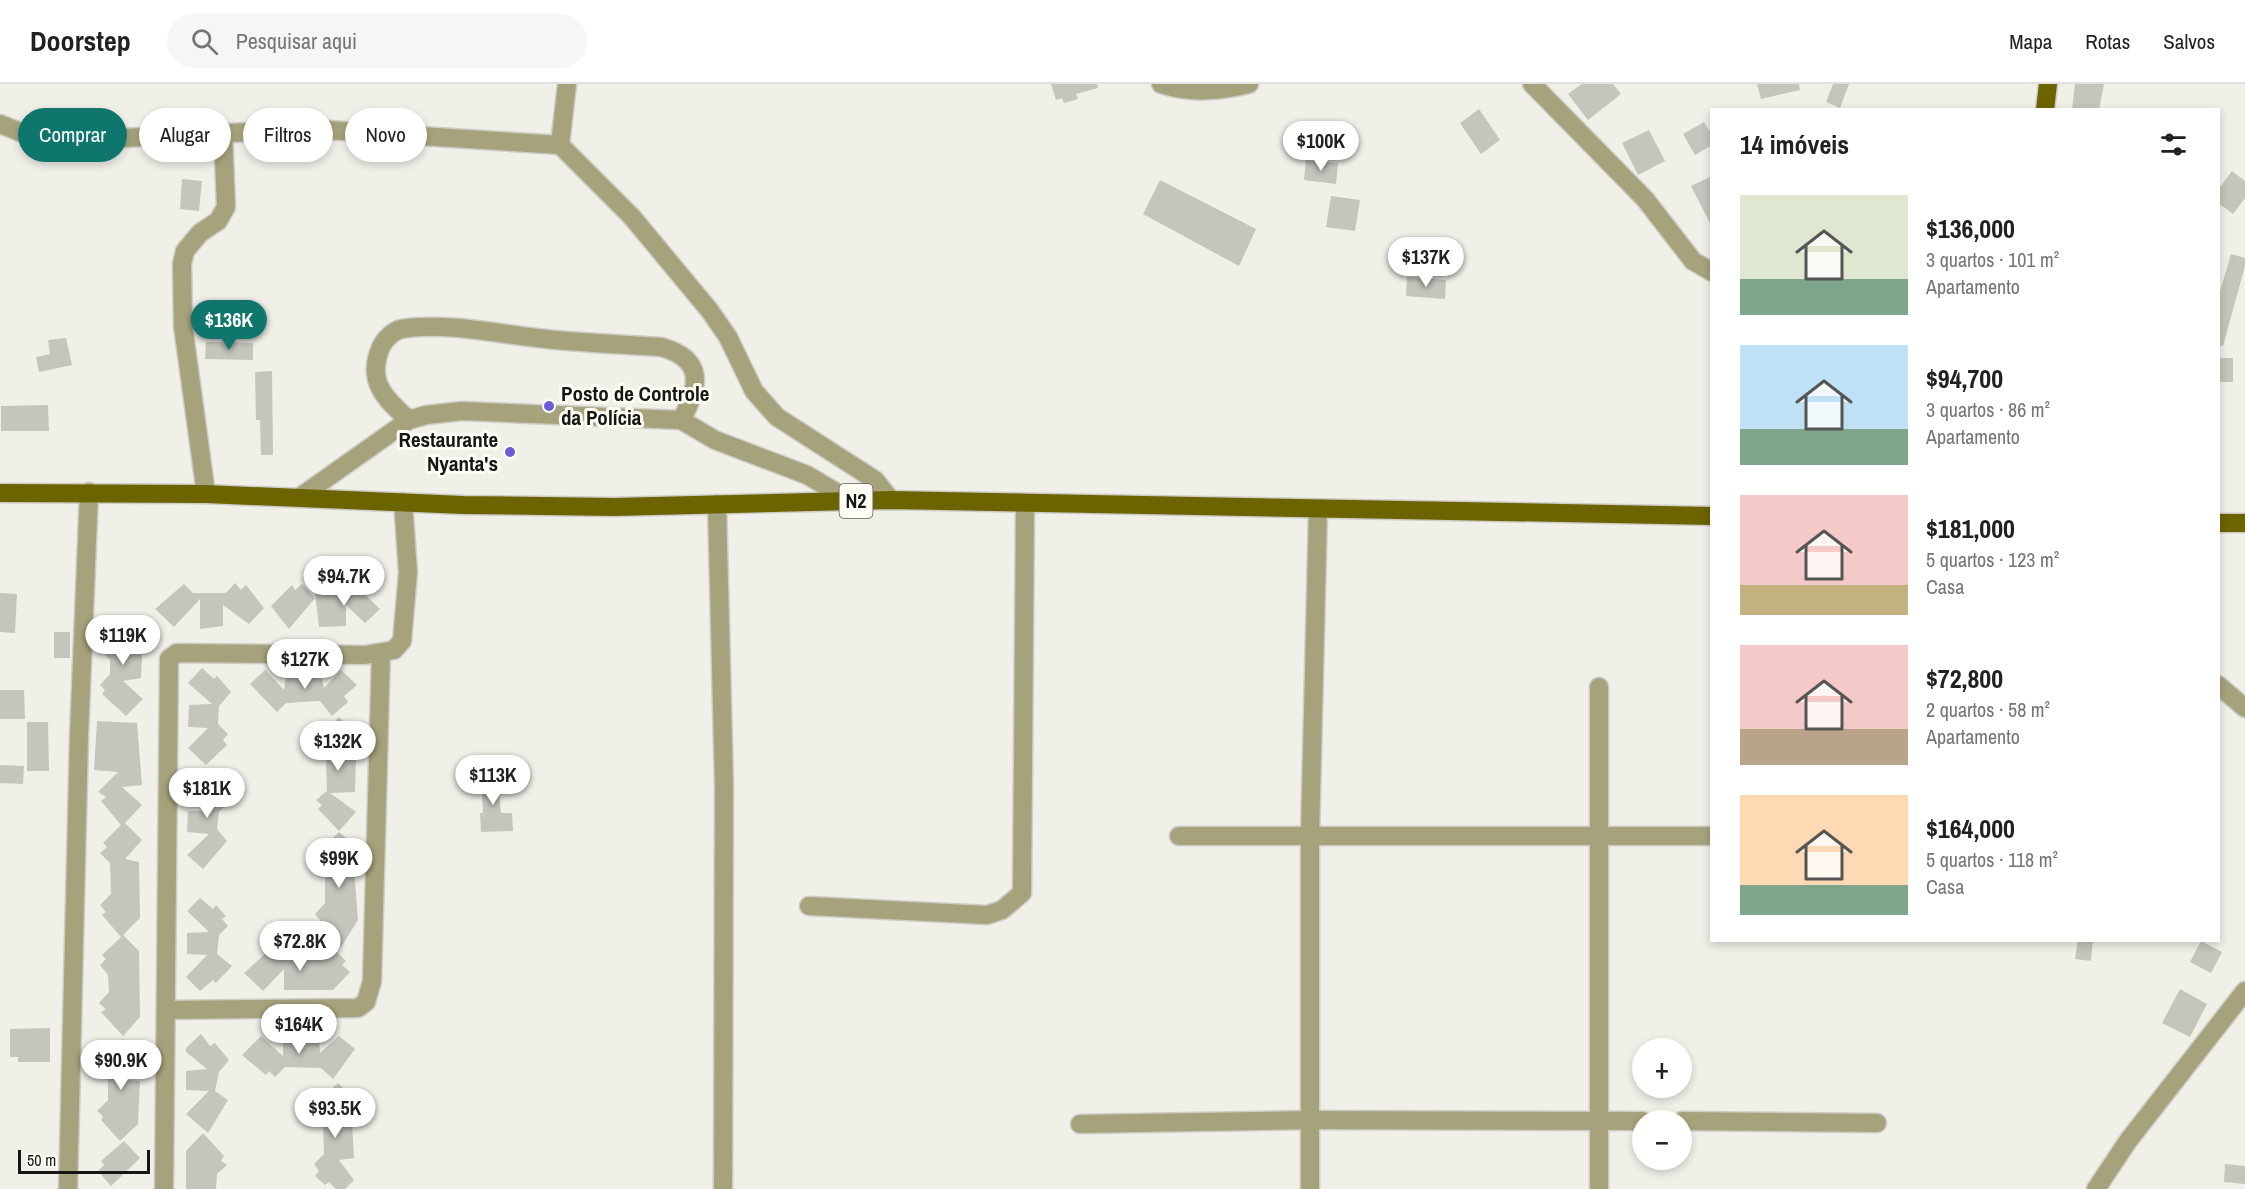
<!DOCTYPE html>
<html lang="pt">
<meta charset="utf-8">
<style>
:root{--surface:#fff;--page:#f6f6f6;--text:#202124;--muted:#757577;--line:#e0e0e0;--accent:#0f766e}
body{margin:0;font-family:"Archivo Narrow",sans-serif;background:var(--page);color:var(--text);height:100vh;display:flex;flex-direction:column;font-size:22px;white-space:nowrap}
*{box-sizing:border-box;margin:0}
p{font-size:20px;color:var(--muted)}
.icon{flex:none;width:33px;height:33px;fill:none;stroke:currentColor;stroke-width:2;stroke-linecap:round;stroke-linejoin:round}
.map{position:relative;flex:1;overflow:hidden}
.panel{position:absolute;left:1710px;top:24px;width:510px;height:834px;display:flex;flex-direction:column;background:var(--surface);border-radius:0px;box-shadow:0 3px 9px #0003}
.panel>*{flex:none}
.guide{position:absolute;left:18px;top:24px;width:570px;height:54px;display:flex;gap:12px}
.buttons{position:absolute;left:1632px;top:954px;display:grid;gap:12px}
.buttons a{display:grid;place-items:center;width:60px;height:60px;border-radius:50%;background:var(--surface);box-shadow:0 3px 9px #0003;font-size:30px}
.scale{position:absolute;left:18px;bottom:15px;width:132px;box-sizing:border-box;padding-left:6px;border:3px solid #161614;border-top:0;font-size:16px;line-height:21px;white-space:nowrap;color:#161614;-webkit-text-stroke:4px #fdfdf5;paint-order:stroke}
.price{position:absolute;translate:-50% -51px;padding:0 14px;border-radius:21px;background:#fff;color:#222;font-size:20px;line-height:39px;filter:drop-shadow(0 2px 3px #0008)}
.price::after{content:'';position:absolute;left:50%;top:36px;width:18px;height:14px;margin-left:-9px;background:inherit;clip-path:polygon(0 0,100% 0,50% 100%)}
.price.active{background:var(--accent);color:#fff}
ul{padding:0;list-style:none}
li{display:flex;align-items:center;gap:18px;height:150px;padding:0 30px}
li span{display:grid;place-items:center;flex:none;width:168px;height:120px;border-radius:0px;color:#555}
li>.icon{margin-inline-start:auto}
span .icon{width:72px;height:72px;fill:#fffc;stroke-width:1}
li b{font-size:26px}
h2{display:flex;justify-content:space-between;align-items:center;height:72px;padding:0 30px;font-size:26px}
.chip{padding:0 21px;border-radius:27px;background:var(--surface);box-shadow:0 3px 9px #0003;font-size:21px;line-height:54px}
.chip.active{background:var(--accent);color:#fff}
header{display:flex;align-items:center;gap:36px;box-sizing:border-box;height:84px;padding:0 30px;background:var(--surface);border-bottom:2px solid var(--line)}
header strong{font-size:28px}
nav{display:flex;gap:33px;margin-inline-start:auto;font-size:21px}
.search{width:420px;height:54px;background:var(--page);display:flex;align-items:center;gap:15px;box-sizing:border-box;padding:0 21px;border-radius:33px;color:var(--muted);font-size:22px}
.map>svg:first-child{display:block}
.building{fill:#c5c5be}
.lines{fill:none;stroke-linecap:round;stroke-linejoin:round}
.minor-casing{stroke:#cdccc6;stroke-width:21}
.major-casing{stroke:#cdccc6;stroke-width:21}
.minor{stroke:#a6a37c;stroke-width:18}
.major{stroke:#6c6401;stroke-width:18}
.poi-dot{fill:#6a5cd6;stroke:#fdfdf5;stroke-width:2}
.labels{text-anchor:middle;stroke-width:6;stroke-linejoin:round;paint-order:stroke}
.shield{fill:#fdfdf5;stroke:#5b5b58;stroke-width:1.5}
.shield-label{font-size:20px;font-weight:bold;fill:#161614}
.poi-label{font-size:21px;font-weight:bold;fill:#161614;stroke:#fdfdf5;text-anchor:start}
</style>
<header>
<strong>Doorstep</strong>
<div class="search"><svg class="icon" aria-label="search" viewBox="0 0 24 24"><circle cx="10" cy="10" r="6"/><path d="M15 15l6 6"/></svg>Pesquisar aqui</div>
<nav><a>Mapa</a><a>Rotas</a><a>Salvos</a></nav>
</header>
<div class="map">
<svg width="2245" height="1105" viewBox="0 0 2245 1105">
<rect width="100%" height="100%" fill="#f0efe8"/>
<!-- building -->
<g class="building">
<polygon points="1051,0 1097,0 1098,4 1076,10 1078,15 1064,19 1062,14 1056,16"/>
<polygon points="1582,0 1613,0 1621,10 1588,36 1568,10"/>
<polygon points="1757,0 1799,0 1800,6 1761,15"/>
<polygon points="1833,0 1849,0 1840,24 1826,18"/>
<polygon points="2075,0 2104,0 2099,26 2072,26"/>
<polygon points="1479,25 1500,56 1481,70 1460,39"/>
<polygon points="1704,38 1712,51 1712,61 1695,71 1683,50"/>
<polygon points="1649,46 1665,77 1638,91 1622,59"/>
<polygon points="1306,76 1338,79 1336,100 1304,96"/>
<polygon points="2232,87 2245,97 2245,114 2233,130 2218,119 2218,106"/>
<polygon points="1712,92 1712,143 1691,102"/>
<polygon points="182,95 202,97 199,127 180,125"/>
<polygon points="1160,96 1256,145 1239,182 1143,130"/>
<polygon points="1331,112 1360,116 1355,147 1326,143"/>
<polygon points="2231,170 2245,174 2245,182 2223,262 2218,262 2218,214"/>
<polygon points="1407,193 1446,196 1445,215 1406,212"/>
<polygon points="66,254 72,281 39,288 36,273 50,270 48,256"/>
<polygon points="206,258 253,259 253,276 205,275"/>
<rect x="2218" y="274" width="15" height="24"/>
<polygon points="272,287 273,371 261,371 260,336 256,336 255,288"/>
<polygon points="48,321 49,347 1,347 1,322"/>
<polygon points="235,499 241,506 246,501 264,524 249,540 223,521 223,542 200,545 200,515 174,543 155,525 184,500 193,509 226,509"/>
<polygon points="302,500 315,514 289,545 271,522 292,501 295,506"/>
<polygon points="354,500 380,525 365,539 346,521 346,542 319,543 315,509 345,509"/>
<polygon points="0,509 17,510 15,549 0,548"/>
<polygon points="129,535 143,551 141,594 123,597 143,615 126,632 102,610 105,606 100,601 110,590 110,576 99,564 108,557 103,553 113,544 117,546"/>
<rect x="54" y="548" width="16" height="26"/>
<polygon points="202,584 214,595 217,592 231,608 219,622 218,640 228,650 223,656 227,661 206,681 188,664 208,644 188,643 189,621 212,620 188,599"/>
<polygon points="265,586 284,606 287,586 320,587 324,604 341,586 357,601 344,612 348,618 332,632 320,617 286,619 277,628 250,600"/>
<polygon points="0,606 24,606 25,635 0,635"/>
<polygon points="339,633 358,651 341,670 356,673 355,708 330,709 356,728 339,747 318,725 322,721 316,716 327,707 326,675 316,663 323,658 318,654"/>
<polygon points="97,637 137,639 142,701 122,703 142,721 125,739 142,756 125,775 139,778 140,834 123,851 139,867 140,933 123,952 101,928 106,925 99,919 109,908 108,891 100,881 106,875 102,871 121,853 102,831 106,828 100,821 111,810 110,779 100,769 107,763 103,759 121,741 101,717 106,713 98,708 118,688 94,686"/>
<polygon points="27,638 48,638 49,687 27,687"/>
<polygon points="0,681 24,682 23,700 0,699"/>
<polygon points="497,687 501,729 512,729 513,747 481,748 480,729 483,729 481,689"/>
<polygon points="204,688 227,708 224,714 229,718 219,728 217,745 227,757 203,785 187,771 209,750 187,748 188,727 211,727 187,704"/>
<polygon points="339,748 359,765 353,771 358,836 341,863 317,840 321,837 315,830 325,819 325,788 315,778 321,773 318,769"/>
<polygon points="200,814 213,825 216,821 226,832 222,835 228,842 219,851 217,870 232,882 216,899 213,896 200,907 186,893 207,871 187,870 187,849 209,848 187,827"/>
<polygon points="2078,856 2093,856 2091,877 2075,875"/>
<polygon points="2201,857 2222,868 2211,889 2190,878"/>
<polygon points="332,863 346,877 342,881 350,888 333,906 284,906 284,885 263,907 244,889 266,869 270,872 277,866 286,876 317,876"/>
<polygon points="2180,905 2207,920 2190,953 2162,939"/>
<polygon points="50,944 50,978 18,978 18,973 10,973 10,945"/>
<polygon points="201,950 210,962 215,959 229,976 219,988 215,1007 228,1016 208,1049 186,1030 209,1007 186,1006 186,987 207,985 186,968 186,964"/>
<polygon points="261,952 283,972 283,952 319,952 320,969 339,952 355,965 333,995 321,984 285,983 275,993 269,987 266,991 242,971"/>
<polygon points="122,955 143,977 119,995 140,997 138,1040 120,1057 101,1036 103,1032 97,1027 108,1016 108,997 98,988 104,981 101,978"/>
<polygon points="338,999 354,1015 334,1038 352,1038 354,1074 339,1076 354,1096 345,1105 336,1105 329,1098 325,1101 315,1092 319,1087 314,1080 324,1070 323,1040 314,1029 319,1023 316,1019"/>
<polygon points="203,1049 224,1072 221,1077 227,1081 217,1090 216,1105 186,1105 186,1067"/>
<polygon points="124,1057 140,1074 111,1102 98,1087 104,1081 101,1077"/>
<polygon points="2225,1080 2245,1082 2245,1100 2224,1098"/>
</g>
<g class="lines">
<!-- minor casing -->
<g class="minor-casing">
<g id="minor">
<path d="M 1161,0 C 1191,10 1220,7 1249,0"/>
<polyline points="1532,0 1645,115 1693,177 1712,188"/>
<polyline points="0,40 40,56 59,57 312,45 560,61 632,133 710,227 728,253 754,307 777,333 875,396 891,416"/>
<polyline points="560,61 567,0"/>
<path d="M 409,336 C 385,315 366,297 381,263 C 384,256 393,247 401,245 C 445,238 493,249 537,254 C 578,259 620,260 661,263 C 705,275 700,303 681,336"/>
<polyline points="206,410 183,242 182,180 185,167 200,149 218,137 226,123 223,47"/>
<polyline points="300,413 409,336 426,331 462,327 681,336 715,356 807,391 851,417"/>
<polyline points="717,420 724,701 723,1105"/>
<polyline points="2218,601 2245,624"/>
<polyline points="1179,752 1712,752"/>
<polyline points="809,822 987,831 1002,826 1022,809 1025,420"/>
<polyline points="166,926 358,924 366,918 372,897 381,569"/>
<polyline points="1682,1037 1877,1039"/>
<polyline points="1080,1040 1309,1036 1642,1037"/>
<polyline points="68,1105 79,652 89,408"/>
<polyline points="164,1105 169,575 177,569 365,571 394,566 402,557 408,488 403,418"/>
<polyline points="1310,1105 1310,752 1318,426"/>
<polyline points="1599,1105 1599,603"/>
<polyline points="2096,1105 2128,1057 2245,907"/>
</g>
</g>
<!-- major casing -->
<g class="major-casing">
<g id="major">
<polyline points="2045,26 2048,0"/>
<polyline points="0,409 206,410 463,421 614,423 891,416 1712,432"/>
<polyline points="2218,439 2245,439"/>
</g>
</g>
<!-- minor -->
<use href="#minor" class="minor"/>
<!-- major -->
<use href="#major" class="major"/>
</g>
<!-- markers -->
<g class="poi-dot">
<circle cx="549" cy="322" r="6"/>
<circle cx="510" cy="368" r="6"/>
</g>
<g class="labels">
<!-- shield labels -->
<rect class="shield" x="839.5" y="400" width="33" height="34" rx="4.5"/>
<g class="shield-label">
<text x="856" y="424">N2</text>
</g>
<!-- poi labels -->
<g class="poi-label">
<text x="561" y="317">Posto de Controle<tspan x="561" dy="24">da Polícia</tspan></text>
<text x="498" y="363" text-anchor="end">Restaurante<tspan x="498" dy="24">Nyanta's</tspan></text>
</g>
</g>
</svg>
<div class="buttons">
<a>+</a>
<a>−</a>
</div>
<div class="scale">50 m</div>
<b class="price" style="left:1321px;top:88px">$100K</b>
<b class="price" style="left:1426px;top:204px">$137K</b>
<b class="price active" style="left:229px;top:267px">$136K</b>
<b class="price" style="left:344px;top:523px">$94.7K</b>
<b class="price" style="left:123px;top:582px">$119K</b>
<b class="price" style="left:305px;top:606px">$127K</b>
<b class="price" style="left:338px;top:688px">$132K</b>
<b class="price" style="left:493px;top:722px">$113K</b>
<b class="price" style="left:207px;top:735px">$181K</b>
<b class="price" style="left:339px;top:805px">$99K</b>
<b class="price" style="left:300px;top:888px">$72.8K</b>
<b class="price" style="left:299px;top:971px">$164K</b>
<b class="price" style="left:121px;top:1007px">$90.9K</b>
<b class="price" style="left:335px;top:1055px">$93.5K</b>
<div class="guide">
<a class="chip active">Comprar</a>
<a class="chip">Alugar</a>
<a class="chip">Filtros</a>
<a class="chip">Novo</a>
</div>
<section class="panel">
<h2>14 imóveis<svg class="icon" aria-label="filters" viewBox="0 0 24 24"><path d="M4 7h16M4 17h16"/><circle cx="9" cy="7" r="2"/><circle cx="15" cy="17" r="2"/></svg></h2>
<ul>
<li><span style="background:linear-gradient(#dfe7d0 70%,#7fa58c 0)"><svg class="icon" aria-label="home" viewBox="0 0 24 24"><path d="M3 11l9-7 9 7M6 9v11h12V9"/></svg></span><div><b>$136,000</b><p>3 quartos · 101 m²</p><p>Apartamento</p></div></li>
<li><span style="background:linear-gradient(#bfe0f5 70%,#7fa58c 0)"><svg class="icon" aria-label="home" viewBox="0 0 24 24"><path d="M3 11l9-7 9 7M6 9v11h12V9"/></svg></span><div><b>$94,700</b><p>3 quartos · 86 m²</p><p>Apartamento</p></div></li>
<li><span style="background:linear-gradient(#f6c9c9 75%,#c2b280 0)"><svg class="icon" aria-label="home" viewBox="0 0 24 24"><path d="M3 11l9-7 9 7M6 9v11h12V9"/></svg></span><div><b>$181,000</b><p>5 quartos · 123 m²</p><p>Casa</p></div></li>
<li><span style="background:linear-gradient(#f6c9c9 70%,#b9a48a 0)"><svg class="icon" aria-label="home" viewBox="0 0 24 24"><path d="M3 11l9-7 9 7M6 9v11h12V9"/></svg></span><div><b>$72,800</b><p>2 quartos · 58 m²</p><p>Apartamento</p></div></li>
<li><span style="background:linear-gradient(#ffd9b3 75%,#7fa58c 0)"><svg class="icon" aria-label="home" viewBox="0 0 24 24"><path d="M3 11l9-7 9 7M6 9v11h12V9"/></svg></span><div><b>$164,000</b><p>5 quartos · 118 m²</p><p>Casa</p></div></li>
</ul>
</section>
</div>
